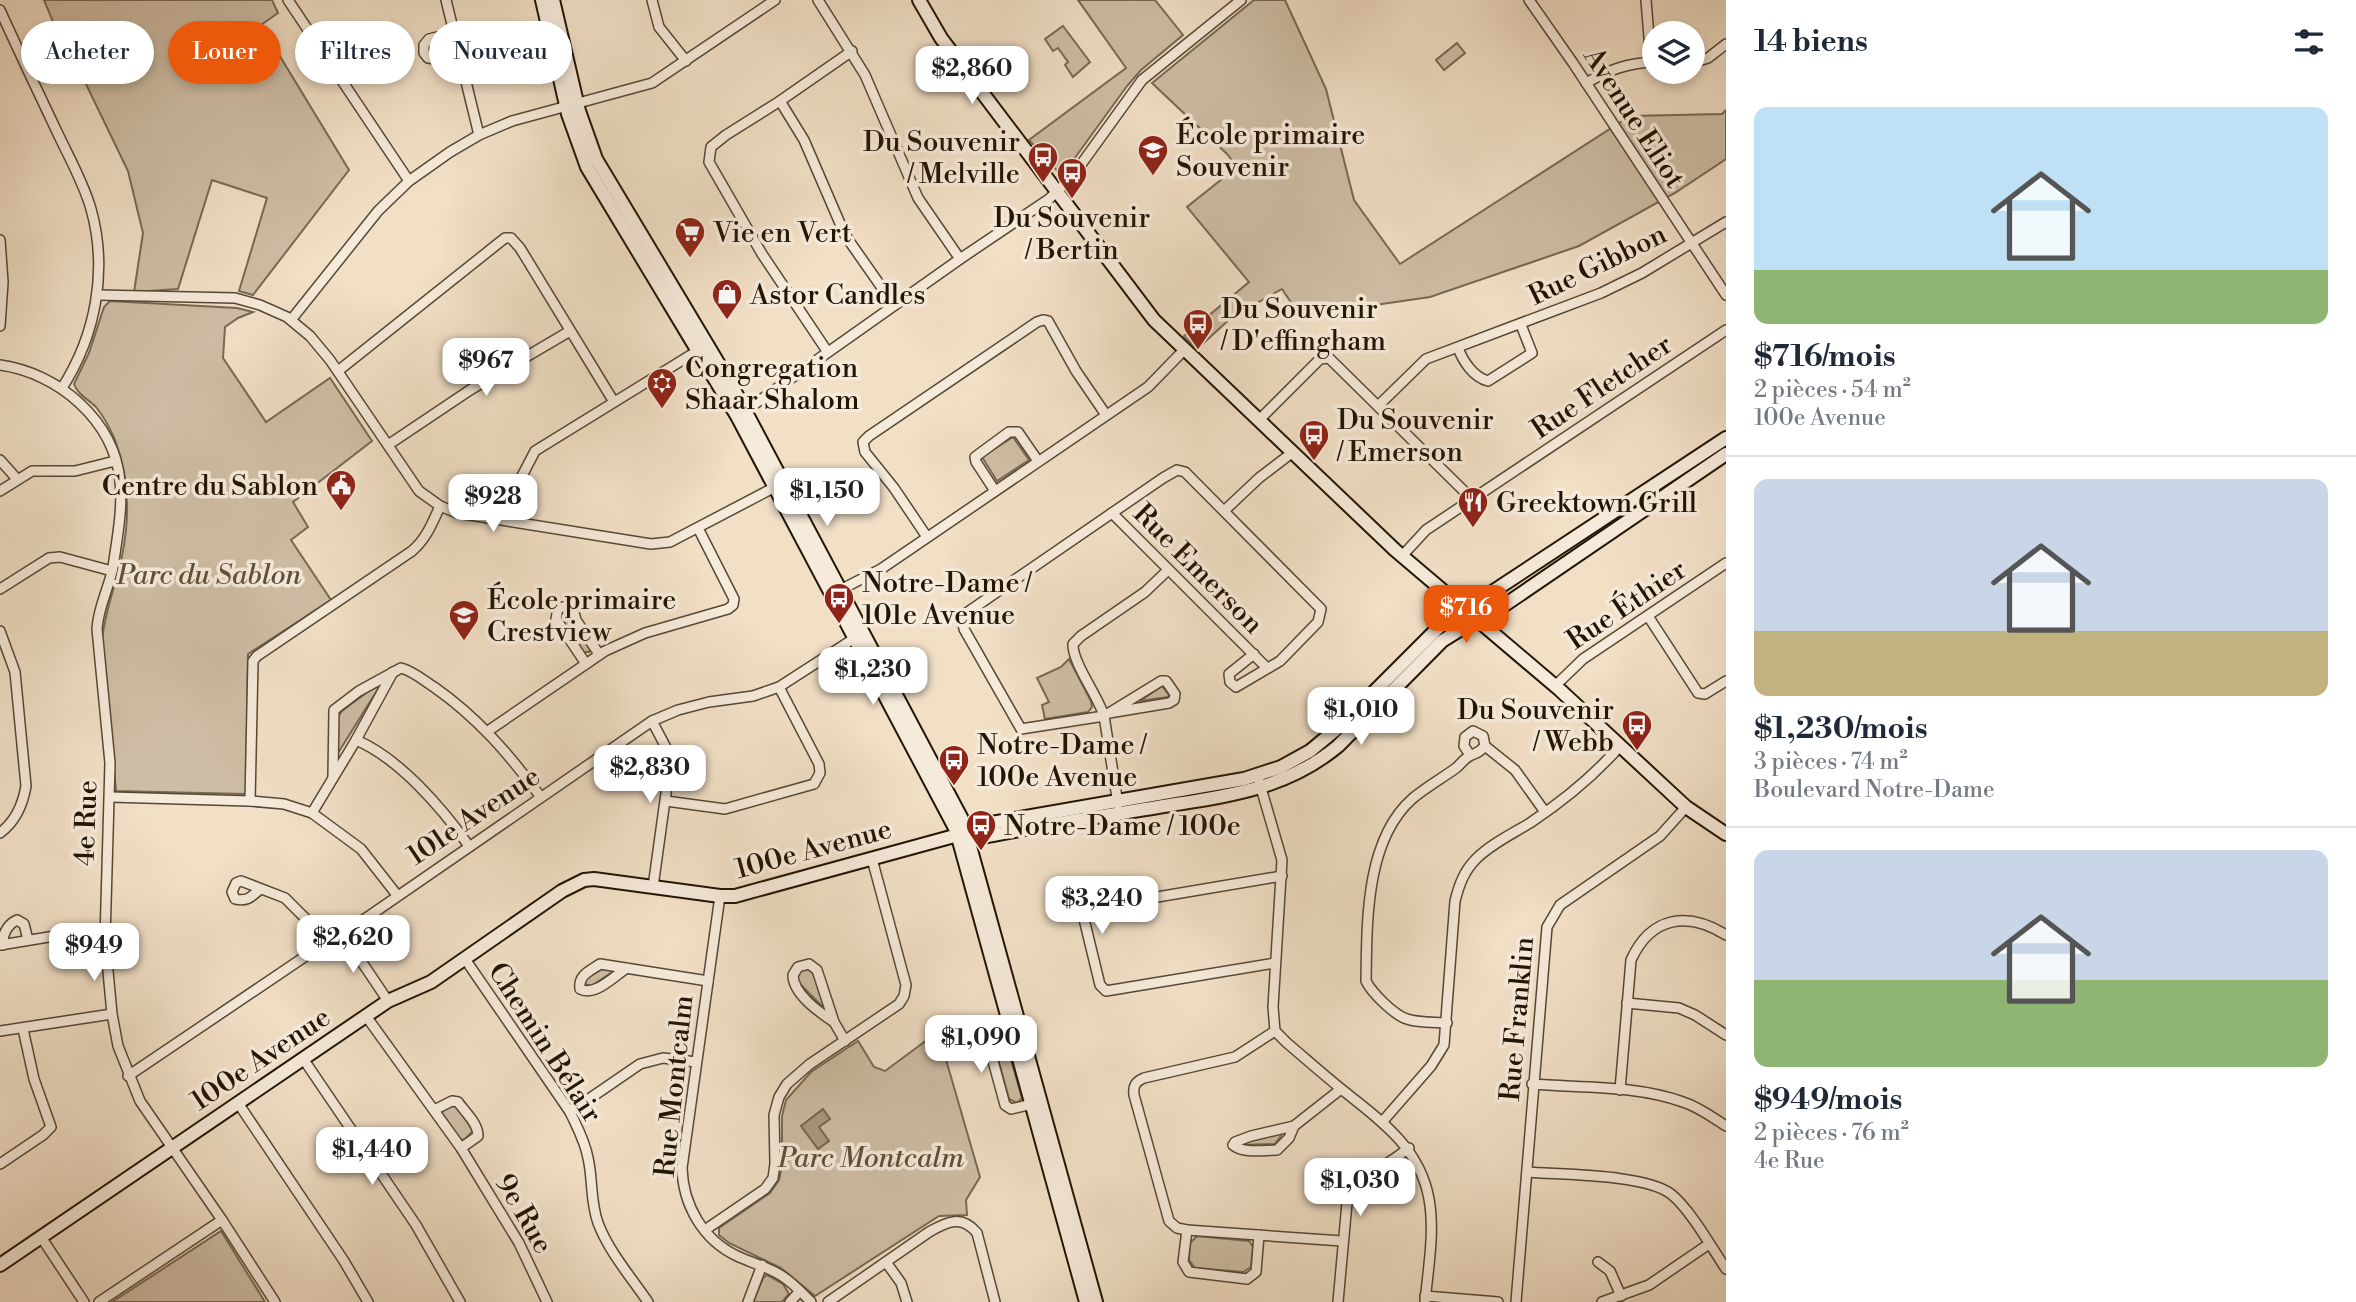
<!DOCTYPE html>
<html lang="fr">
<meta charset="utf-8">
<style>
:root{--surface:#fff;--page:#f6f6f7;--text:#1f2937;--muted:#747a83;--line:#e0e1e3;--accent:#ea580c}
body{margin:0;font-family:"Libre Bodoni",serif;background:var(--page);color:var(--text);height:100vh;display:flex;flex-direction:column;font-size:26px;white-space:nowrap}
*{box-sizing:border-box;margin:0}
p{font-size:23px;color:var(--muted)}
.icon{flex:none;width:38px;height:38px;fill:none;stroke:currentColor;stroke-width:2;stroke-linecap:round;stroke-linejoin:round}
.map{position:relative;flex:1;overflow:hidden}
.side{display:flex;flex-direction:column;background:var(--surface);width:630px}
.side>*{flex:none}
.guide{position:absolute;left:21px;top:21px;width:665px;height:63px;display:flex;gap:14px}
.controls{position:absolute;left:1642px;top:21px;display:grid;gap:14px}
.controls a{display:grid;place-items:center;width:63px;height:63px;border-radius:50%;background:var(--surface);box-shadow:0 4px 10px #0003;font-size:35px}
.price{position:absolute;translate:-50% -60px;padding:0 16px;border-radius:14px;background:#fff;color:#222;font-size:23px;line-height:46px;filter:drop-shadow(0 2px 4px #0008)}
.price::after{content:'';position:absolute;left:50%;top:42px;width:21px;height:16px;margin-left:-10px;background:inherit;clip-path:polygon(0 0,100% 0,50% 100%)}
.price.active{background:var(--accent);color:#fff}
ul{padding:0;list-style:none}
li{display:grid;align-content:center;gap:14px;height:371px;padding:0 28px}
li+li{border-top:2px solid var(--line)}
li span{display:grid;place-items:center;height:217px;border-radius:14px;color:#555}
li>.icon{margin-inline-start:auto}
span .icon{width:126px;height:126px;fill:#fffc;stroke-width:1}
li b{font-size:30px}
h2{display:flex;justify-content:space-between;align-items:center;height:84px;padding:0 28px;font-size:30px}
.tag{padding:0 24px;border-radius:32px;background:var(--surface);box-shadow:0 4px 10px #0003;font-size:24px;line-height:63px}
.tag.active{background:var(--accent);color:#fff}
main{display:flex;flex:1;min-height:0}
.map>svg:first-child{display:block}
.green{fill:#cebda5;stroke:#786954;stroke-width:2}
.water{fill:#ab9a84;stroke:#746550;stroke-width:2}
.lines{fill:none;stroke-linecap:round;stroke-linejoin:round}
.street-casing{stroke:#564834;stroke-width:12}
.secondary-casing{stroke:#221503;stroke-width:16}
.street{stroke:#f6eada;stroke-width:9}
.secondary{stroke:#f6eada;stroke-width:12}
.labels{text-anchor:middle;stroke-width:7;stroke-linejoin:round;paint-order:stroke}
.street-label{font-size:28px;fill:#221503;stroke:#f6eada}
.poi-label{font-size:28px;fill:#221503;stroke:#f6eada;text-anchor:start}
.park-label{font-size:28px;font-style:italic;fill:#5e503c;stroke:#f6eada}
</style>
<main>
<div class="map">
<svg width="1726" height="1302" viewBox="0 0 1726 1302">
<rect width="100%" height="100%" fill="#f1dfc6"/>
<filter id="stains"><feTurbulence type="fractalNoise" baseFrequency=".00286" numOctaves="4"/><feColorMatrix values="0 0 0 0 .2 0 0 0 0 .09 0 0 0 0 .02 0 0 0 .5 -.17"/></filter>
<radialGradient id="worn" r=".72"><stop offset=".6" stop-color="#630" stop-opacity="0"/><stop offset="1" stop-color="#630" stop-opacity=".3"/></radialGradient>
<!-- green -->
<g class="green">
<polygon points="44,0 272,0 278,13 261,25 349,170 253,295 239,291 267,198 212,180 178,289 134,292 143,233 128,171 71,53 36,69 30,56 61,41"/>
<polygon points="1078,0 1155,0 1183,35 1141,70 1127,86 1066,170 1060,174 1029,140 1126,68"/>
<polygon points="1254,0 1285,0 1326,89 1354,200 1400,264 1630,116 1722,114 1726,110 1726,159 1675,193 1579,246 1430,297 1300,316 1282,289 1232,317 1197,349 1184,336 1249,282 1187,207 1237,167 1227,154 1152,83"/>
<polygon points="1063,26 1090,62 1073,77 1065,65 1068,62 1058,48 1053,51 1045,39"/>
<polygon points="1457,43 1465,53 1444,70 1436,60"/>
<path d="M 110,301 L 237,308 L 253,312 L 238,318 L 225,327 L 223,358 L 266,422 L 330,378 L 372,441 L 293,502 L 308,527 L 291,540 L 331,600 L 248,654 L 246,794 L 116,791 L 102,640 C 105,611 116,584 122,556 C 130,517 129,477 115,440 C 110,428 104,417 96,407 C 88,399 78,395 74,384 L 89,353 L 104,307 Z"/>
<polygon points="1013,437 1029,460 997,481 982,457"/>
<polygon points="564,610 570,613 571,619 590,648 589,652 583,652 560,618 561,612"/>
<polygon points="1069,659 1091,701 1092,707 1088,712 1045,719 1042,705 1049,702 1037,678 1061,667"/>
<polygon points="377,685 378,689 338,753 338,717 342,711"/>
<polygon points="1162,686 1169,695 1168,697 1140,701"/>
<polygon points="807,968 813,971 827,1011 798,982 797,976 800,970"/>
<polygon points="602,969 614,971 591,986 585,984 586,979"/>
<polygon points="938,1032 980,1177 966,1200 967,1215 939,1216 815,1296 781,1268 729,1243 719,1235 719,1228 770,1193 779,1180 782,1165 782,1116 786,1100 811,1072 858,1041 874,1067 885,1071"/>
<polygon points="997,1033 1004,1033 1010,1055 1007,1056 1009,1060 1011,1060 1022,1098 1017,1103 1009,1099 993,1040"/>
<polygon points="452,1104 457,1106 473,1131 464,1140 459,1139 442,1114 443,1110"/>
<polygon points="1283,1133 1275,1144 1242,1145 1242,1143"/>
<polygon points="221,1231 265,1302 112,1302"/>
<polygon points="1197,1236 1249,1241 1253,1247 1251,1267 1243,1272 1195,1268 1189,1260 1190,1243"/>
<polygon points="767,1275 783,1284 789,1294 782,1302 753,1302 763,1278"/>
</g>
<!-- water -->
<polygon class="water" points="823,1109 830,1119 819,1127 829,1141 818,1149 801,1126"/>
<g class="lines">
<!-- street casing -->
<g class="street-casing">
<g id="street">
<polyline points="288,0 409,181"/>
<polyline points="446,0 479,135"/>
<polyline points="652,0 659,27 686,61"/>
<polyline points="818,0 865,75 918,198 960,259"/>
<polyline points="1529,0 1573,63 1726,295"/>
<polyline points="1646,0 1651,62"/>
<path d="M 0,10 C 19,52 39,94 59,136 C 70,159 84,184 91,209 C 108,270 96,335 62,388"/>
<polyline points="454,33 429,39 424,45 424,53 428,58 435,59 458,54"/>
<polyline points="1692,63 1708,58 1726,44"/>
<path d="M 1586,83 C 1609,70 1627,63 1654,62"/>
<polyline points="780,101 804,140 845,235 894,305"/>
<polyline points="0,240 3,282 0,326"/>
<polyline points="98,295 235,298 260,305 287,317 310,336 330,360 419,491 440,506 457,513 651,544 670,542 777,486"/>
<polyline points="291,320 378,211 409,181 450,152 479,135 512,121 652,83 775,0"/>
<path d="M 1458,348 C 1463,361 1473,377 1488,381 L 1532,353 L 1521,325"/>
<polyline points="827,351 762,254 709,162 711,147 726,135 780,101 852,51"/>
<path d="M 0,365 C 58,373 114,420 120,481 C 123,508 117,539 113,567 C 109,588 98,607 97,629 L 110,763 L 105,939 L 112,1014 L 118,1046 L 140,1101 L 222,1220 L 275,1302"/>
<polyline points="338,371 505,238 511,238 520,248 614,402"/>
<polyline points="1378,406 1426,359 1601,293 1642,273 1726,222"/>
<polyline points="742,413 960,259 1049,199 1072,177 1142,80 1241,0"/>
<polyline points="1260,419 1320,359 1329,358 1472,499"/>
<polyline points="388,445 470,390 570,331"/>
<polyline points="0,460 17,479"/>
<polyline points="0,491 32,471 75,471 115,461"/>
<polyline points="995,491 976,462 975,457 1009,432 1018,432 1038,461"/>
<polyline points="1224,511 1259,478 1293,452"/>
<polyline points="1112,513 1266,667"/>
<polyline points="515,522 522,476 535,451 702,348"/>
<polyline points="927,537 894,488 865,452 863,442 869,436 1037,322 1043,320 1048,321 1076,371 1106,415"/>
<polyline points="1402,556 1426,530 1726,330"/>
<polyline points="0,589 49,558 60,557 112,571"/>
<polyline points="836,592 881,569 1148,387 1185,349"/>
<polyline points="1648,616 1698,693 1705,694 1726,681"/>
<path d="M 0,631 L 15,672 L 26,786 C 23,804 16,821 0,833"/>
<polyline points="586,664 556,619 558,608 569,606 574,612 576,620 599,654"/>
<polyline points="1555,686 1583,659 1726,563"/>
<polyline points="1109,713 1169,703 1174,700 1175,694 1166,681 1161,681 1104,716 1021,729 964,629 962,616 1163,478 1177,470 1185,472 1321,609 1318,622 1280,661 1236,687 1230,682 1229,674 1254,654"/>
<polyline points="652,721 671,757 653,887"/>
<polyline points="488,731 605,651 645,633 728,609 733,605 734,599 698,528"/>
<path d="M 356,740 C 399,758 442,808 469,846"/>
<polyline points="1470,755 1464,746 1465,737 1473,731 1483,736 1485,746 1515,770 1545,812"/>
<path d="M 333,777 L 334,710 L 359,691 L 401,668 C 413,671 423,680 434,687 C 477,717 509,754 540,796"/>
<path d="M 1259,781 L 1282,860 L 1273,1007 L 1275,1031 L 1287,1043 C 1306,1059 1325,1076 1345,1092 C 1383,1122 1420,1149 1429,1199 C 1435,1232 1428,1269 1425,1302"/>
<polyline points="110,797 250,801 284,804 312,813 361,849 397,895"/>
<path d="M 250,801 L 253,661 L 257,656 L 412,551 C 426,539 432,524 440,506"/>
<polyline points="666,801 725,809 814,784 820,773 819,764 779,687"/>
<path d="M 1118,804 L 1104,716 C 1098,696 1072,662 1073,644 L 1081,636 L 1145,592 L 1168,570"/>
<polyline points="312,813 356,740 393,672"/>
<path d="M 259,890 C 251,897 247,902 235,899 L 232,892 L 236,883 L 241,881 L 285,898 L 328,941"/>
<path d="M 720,896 L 682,1168 C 683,1205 703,1240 737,1256 C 752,1263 768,1267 782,1276 C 793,1283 802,1293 811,1302"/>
<polyline points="343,934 388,1001"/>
<polyline points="0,945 91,930 105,930"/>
<path d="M 3,945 C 2,934 8,924 17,920 L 24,924 L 28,940"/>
<path d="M 465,959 L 570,1112 C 577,1127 585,1141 588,1158 C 593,1179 590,1201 598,1223 C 609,1252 631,1277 648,1302"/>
<polyline points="1275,963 1106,991 1100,985 1084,919 1087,911 1092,908 1282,876"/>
<path d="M 627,968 C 614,976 595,997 580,989 C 578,975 590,971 600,964 L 708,981"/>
<polyline points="1627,1003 1679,1008 1695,1015 1726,1035"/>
<polyline points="366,1016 461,1148 519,1243 547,1302"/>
<path d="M 834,1022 C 819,1012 793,994 793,975 L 798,967 L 809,964 L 817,970 L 834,1022 L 845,1041"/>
<polyline points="1015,1023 993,1029 987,1034 987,1039 1005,1105 1011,1109 1032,1104"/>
<path d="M 1447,1023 C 1434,1022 1419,1023 1407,1019 C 1394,1015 1372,993 1366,981 C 1367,923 1365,841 1412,799 C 1426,787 1441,779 1456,768 C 1460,765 1463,760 1468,757 C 1476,752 1477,755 1485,746"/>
<polyline points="0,1031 112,1014"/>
<path d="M 1275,1031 L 1235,1057 L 1144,1078 C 1135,1082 1133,1086 1134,1095 L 1169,1221 L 1177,1228 L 1187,1230 L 1342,1241"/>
<polyline points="304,1060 416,1225 460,1302"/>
<polyline points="128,1076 328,941 343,934 652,721 678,710 709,702 753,696 779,687 858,636"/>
<path d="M 1532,1084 C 1582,1088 1636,1085 1683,1102 C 1699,1107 1712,1117 1726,1126"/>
<path d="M 1620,1090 L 1631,960 C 1651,916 1688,911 1726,935"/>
<polyline points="238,1103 344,1261 368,1302"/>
<path d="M 434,1110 L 452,1101 L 458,1102 C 465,1112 478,1123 478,1136 L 461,1148"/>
<polyline points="570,1112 640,1064 663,1058 696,1062"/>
<path d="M 1383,1121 L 1431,1066 L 1444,1045 L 1455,901 C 1459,885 1464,871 1476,859 C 1491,844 1512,834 1530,823 C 1563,801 1593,777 1620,746"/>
<path d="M 1294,1126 L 1251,1136 L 1235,1142 L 1233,1145 C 1244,1154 1263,1150 1277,1150 L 1289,1138 L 1294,1126 L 1341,1089"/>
<polyline points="0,1164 43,1135 51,1127 34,1079 23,1029"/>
<path d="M 1527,1172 C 1562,1175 1645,1174 1671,1194 C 1690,1209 1712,1248 1726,1269"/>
<polyline points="705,1230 765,1189 773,1178 775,1164 774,1115 779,1097 787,1084 810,1064 899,1004 904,996 906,985 872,859"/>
<polyline points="1187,1230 1183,1262 1189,1272 1247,1279 1256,1272 1259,1235"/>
<polyline points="41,1237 84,1302"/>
<polyline points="886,1262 901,1283 907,1302"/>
<polyline points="1598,1262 1610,1271 1621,1296"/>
<polyline points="1425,1296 1498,1302"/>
<polyline points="99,1302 222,1220"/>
<polyline points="748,1302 762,1265"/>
<polyline points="790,1302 800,1291"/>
<path d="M 828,1302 L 929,1232 C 948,1221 962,1215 977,1233 L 995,1302"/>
<path d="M 1338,1302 L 1347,1203 C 1360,1178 1387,1165 1409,1148"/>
<polyline points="1516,1302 1547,927 1560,905 1660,836 1686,807"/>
<polyline points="1602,1302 1649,1285 1709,1244"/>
</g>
</g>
<!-- secondary casing -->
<g class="secondary-casing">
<g id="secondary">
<polyline points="542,0 568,114 587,167 737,416 956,830 1086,1302"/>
<polyline points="553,0 579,111 596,159 732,386 963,821 1096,1302"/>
<polyline points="919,0 941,38 1154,320 1395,550 1560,690 1686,807 1726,834"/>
<path d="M 964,836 L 977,838 C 1037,826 1098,817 1158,807 C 1224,796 1284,791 1338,746 L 1442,641 L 1466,626 L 1487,617 L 1726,454"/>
<polyline points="0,1265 388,1001 431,982 562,891 584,880 594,879 720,896 735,896 958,835 974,826 1244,779 1281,767 1310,751 1339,727 1439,627 1726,438"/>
</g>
</g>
<!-- street -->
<use href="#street" class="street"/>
<!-- secondary -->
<use href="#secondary" class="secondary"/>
</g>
<!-- icons -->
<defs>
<g id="school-pin" transform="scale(1.575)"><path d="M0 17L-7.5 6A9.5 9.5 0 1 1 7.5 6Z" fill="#8f2418" stroke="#f6eada"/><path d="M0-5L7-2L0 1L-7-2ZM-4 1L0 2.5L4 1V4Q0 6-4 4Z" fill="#fff"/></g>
<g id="bus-pin" transform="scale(1.575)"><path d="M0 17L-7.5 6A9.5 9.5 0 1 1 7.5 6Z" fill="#8f2418" stroke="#f6eada"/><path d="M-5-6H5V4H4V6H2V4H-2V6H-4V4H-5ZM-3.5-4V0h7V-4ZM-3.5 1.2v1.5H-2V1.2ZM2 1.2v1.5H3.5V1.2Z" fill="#fff"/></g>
<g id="supermarket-pin" transform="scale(1.575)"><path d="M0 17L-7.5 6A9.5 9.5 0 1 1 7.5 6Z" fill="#8f2418" stroke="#f6eada"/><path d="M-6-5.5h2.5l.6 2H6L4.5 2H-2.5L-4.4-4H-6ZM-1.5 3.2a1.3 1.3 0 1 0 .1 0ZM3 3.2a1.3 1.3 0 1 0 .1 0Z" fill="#fff"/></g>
<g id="shop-pin" transform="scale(1.575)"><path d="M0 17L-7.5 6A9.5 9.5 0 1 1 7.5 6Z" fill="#8f2418" stroke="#f6eada"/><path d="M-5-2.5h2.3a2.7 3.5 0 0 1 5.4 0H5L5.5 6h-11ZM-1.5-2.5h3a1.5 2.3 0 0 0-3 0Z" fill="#fff"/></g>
<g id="synagogue-pin" transform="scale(1.575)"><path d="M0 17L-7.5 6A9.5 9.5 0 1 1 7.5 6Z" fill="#8f2418" stroke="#f6eada"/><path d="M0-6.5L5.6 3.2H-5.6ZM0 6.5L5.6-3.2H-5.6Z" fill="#fff"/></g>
<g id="civic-pin" transform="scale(1.575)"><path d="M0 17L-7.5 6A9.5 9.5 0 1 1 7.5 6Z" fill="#8f2418" stroke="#f6eada"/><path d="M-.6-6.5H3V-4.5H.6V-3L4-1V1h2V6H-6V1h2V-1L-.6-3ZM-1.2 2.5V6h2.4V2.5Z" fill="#fff"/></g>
<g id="restaurant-pin" transform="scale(1.575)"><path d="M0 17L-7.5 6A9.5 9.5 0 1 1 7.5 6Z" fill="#8f2418" stroke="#f6eada"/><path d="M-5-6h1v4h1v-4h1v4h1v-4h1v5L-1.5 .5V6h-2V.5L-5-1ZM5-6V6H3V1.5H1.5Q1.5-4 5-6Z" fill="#fff"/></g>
</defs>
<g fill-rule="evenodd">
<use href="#school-pin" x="1153" y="150"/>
<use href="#bus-pin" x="1043" y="157"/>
<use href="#bus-pin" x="1072" y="173"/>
<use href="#supermarket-pin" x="690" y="232"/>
<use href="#shop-pin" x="727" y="294"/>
<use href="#bus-pin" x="1198" y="324"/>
<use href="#synagogue-pin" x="662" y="383"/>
<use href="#bus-pin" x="1314" y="435"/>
<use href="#civic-pin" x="341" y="485"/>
<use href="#restaurant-pin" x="1473" y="502"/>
<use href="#bus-pin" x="839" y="598"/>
<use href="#school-pin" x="464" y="615"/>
<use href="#bus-pin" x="1637" y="725"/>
<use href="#bus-pin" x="954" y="760"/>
<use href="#bus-pin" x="981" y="825"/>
</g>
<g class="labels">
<!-- street labels -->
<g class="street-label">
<text transform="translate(1635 117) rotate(57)" y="10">Avenue Eliot</text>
<text transform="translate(1597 264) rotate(-26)" y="10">Rue Gibbon</text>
<text transform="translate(1601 386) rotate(-34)" y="10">Rue Fletcher</text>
<text transform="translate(1199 568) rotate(45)" y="10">Rue Emerson</text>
<text transform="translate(1626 604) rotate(-34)" y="10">Rue Éthier</text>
<text transform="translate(473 815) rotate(-34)" y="10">101e Avenue</text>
<text transform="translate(85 823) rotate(-88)" y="10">4e Rue</text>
<text transform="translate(813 848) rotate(-15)" y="10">100e Avenue</text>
<text transform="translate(1516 1019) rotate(-85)" y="10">Rue Franklin</text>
<text transform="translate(546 1042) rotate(57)" y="10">Chemin Bélair</text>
<text transform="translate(260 1058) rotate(-34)" y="10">100e Avenue</text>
<text transform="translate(673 1086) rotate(-84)" y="10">Rue Montcalm</text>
<text transform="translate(525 1213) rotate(60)" y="10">9e Rue</text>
</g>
<!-- poi labels -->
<g class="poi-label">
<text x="1176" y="144">École primaire<tspan x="1176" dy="32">Souvenir</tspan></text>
<text x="1020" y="151" text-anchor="end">Du Souvenir<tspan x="1020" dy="32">/ Melville</tspan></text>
<text x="1072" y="227" text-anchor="middle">Du Souvenir<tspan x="1072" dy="32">/ Bertin</tspan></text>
<text x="713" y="242">Vie en Vert</text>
<text x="750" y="304">Astor Candles</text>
<text x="1221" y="318">Du Souvenir<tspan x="1221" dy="32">/ D'effingham</tspan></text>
<text x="685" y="377">Congregation<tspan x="685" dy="32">Shaar Shalom</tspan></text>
<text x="1337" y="429">Du Souvenir<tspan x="1337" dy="32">/ Emerson</tspan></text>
<text x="318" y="495" text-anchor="end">Centre du Sablon</text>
<text x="1496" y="512">Greektown Grill</text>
<text x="862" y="592">Notre-Dame /<tspan x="862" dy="32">101e Avenue</tspan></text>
<text x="487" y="609">École primaire<tspan x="487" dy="32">Crestview</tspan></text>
<text x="1614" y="719" text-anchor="end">Du Souvenir<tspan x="1614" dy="32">/ Webb</tspan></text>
<text x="977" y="754">Notre-Dame /<tspan x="977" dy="32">100e Avenue</tspan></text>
<text x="1004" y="835">Notre-Dame / 100e</text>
</g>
<!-- park labels -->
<g class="park-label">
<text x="209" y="584">Parc du Sablon</text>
<text x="871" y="1167">Parc Montcalm</text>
</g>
</g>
<rect width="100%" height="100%" filter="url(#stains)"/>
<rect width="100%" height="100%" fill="url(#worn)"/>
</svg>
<div class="controls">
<a><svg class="icon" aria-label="layers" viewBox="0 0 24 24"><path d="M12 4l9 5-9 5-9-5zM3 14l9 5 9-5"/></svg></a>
</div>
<b class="price" style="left:972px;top:106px">$2,860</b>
<b class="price" style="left:486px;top:398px">$967</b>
<b class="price" style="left:827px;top:528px">$1,150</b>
<b class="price" style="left:493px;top:534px">$928</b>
<b class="price active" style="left:1466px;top:645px">$716</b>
<b class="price" style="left:873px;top:707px">$1,230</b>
<b class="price" style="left:1361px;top:747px">$1,010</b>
<b class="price" style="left:650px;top:805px">$2,830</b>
<b class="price" style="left:1102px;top:936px">$3,240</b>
<b class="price" style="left:353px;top:975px">$2,620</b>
<b class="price" style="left:94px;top:983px">$949</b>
<b class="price" style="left:981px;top:1075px">$1,090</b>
<b class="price" style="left:372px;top:1187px">$1,440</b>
<b class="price" style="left:1360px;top:1218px">$1,030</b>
<div class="guide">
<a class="tag">Acheter</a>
<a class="tag active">Louer</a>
<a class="tag">Filtres</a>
<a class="tag">Nouveau</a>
</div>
</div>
<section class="side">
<h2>14 biens<svg class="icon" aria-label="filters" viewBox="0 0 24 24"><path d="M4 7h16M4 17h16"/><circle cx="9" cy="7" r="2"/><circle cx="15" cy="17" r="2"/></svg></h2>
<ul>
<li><span style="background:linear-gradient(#bfe0f5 75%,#8fb573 0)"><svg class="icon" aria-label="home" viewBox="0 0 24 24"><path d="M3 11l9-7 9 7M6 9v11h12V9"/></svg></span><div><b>$716/mois</b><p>2 pièces · 54 m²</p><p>100e Avenue</p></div></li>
<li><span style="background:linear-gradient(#c9d6e8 70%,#c2b280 0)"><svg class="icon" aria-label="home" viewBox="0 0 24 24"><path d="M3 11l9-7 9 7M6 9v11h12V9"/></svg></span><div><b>$1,230/mois</b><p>3 pièces · 74 m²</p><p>Boulevard Notre-Dame</p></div></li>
<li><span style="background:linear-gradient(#c9d6e8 60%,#8fb573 0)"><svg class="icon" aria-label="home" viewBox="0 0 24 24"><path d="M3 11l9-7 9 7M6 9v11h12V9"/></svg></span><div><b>$949/mois</b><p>2 pièces · 76 m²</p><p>4e Rue</p></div></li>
</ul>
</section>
</main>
